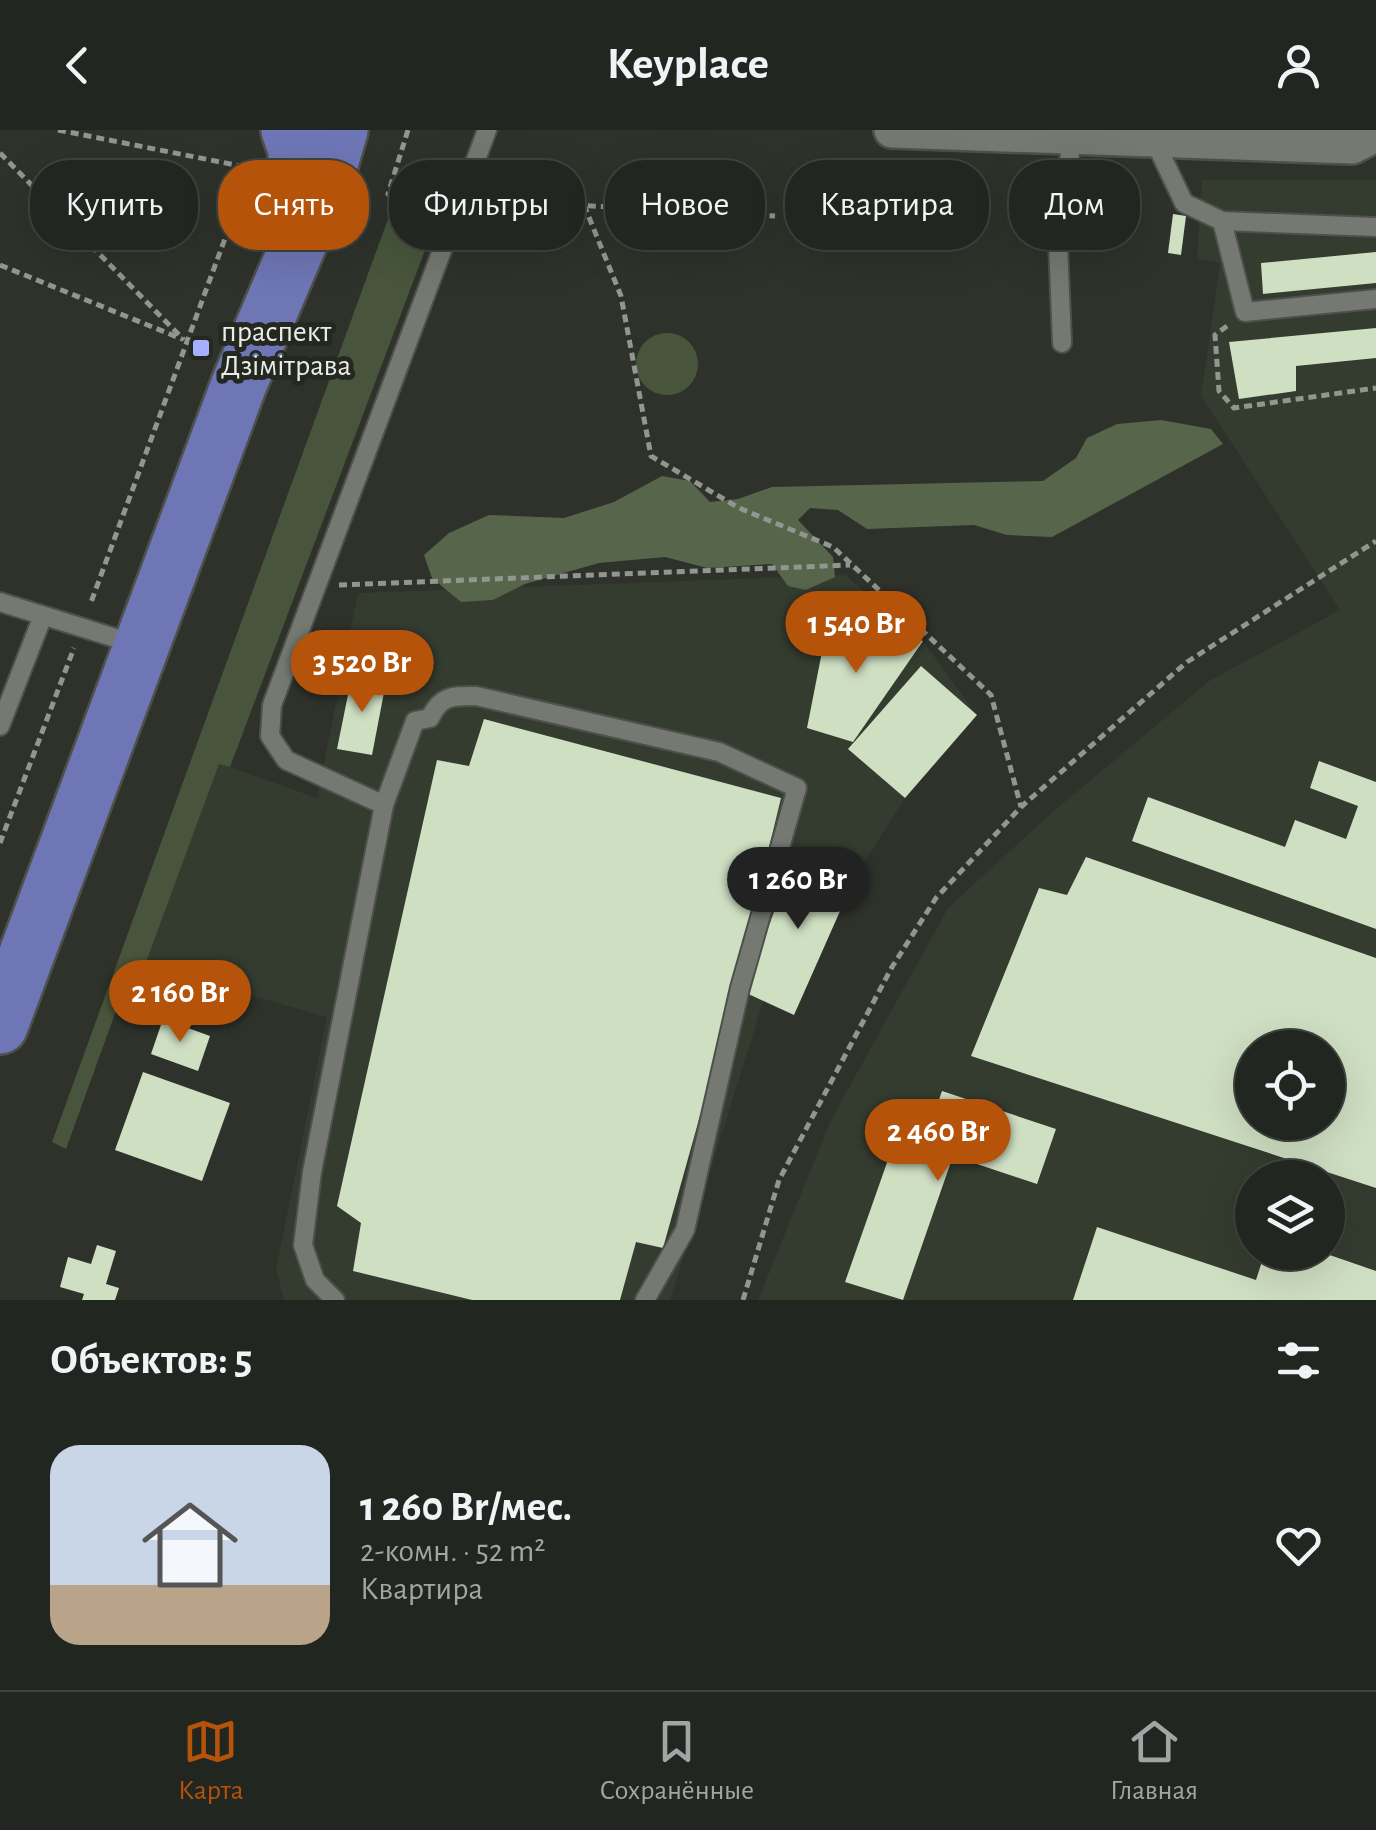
<!DOCTYPE html>
<html lang="ru">
<meta charset="utf-8">
<style>
:root{--surface:#222620;--page:#2e322d;--text:#f1f3f6;--muted:#a2a5a5;--line:#3f433e;--accent:#b45309}
body{margin:0;font-family:"Alegreya Sans",sans-serif;background:var(--page);color:var(--text);height:100vh;display:flex;flex-direction:column;font-size:38px;white-space:nowrap}
*{box-sizing:border-box;margin:0}
p{font-size:32px;color:var(--muted)}
.icon{flex:none;width:55px;height:55px;fill:none;stroke:currentColor;stroke-width:2;stroke-linecap:round;stroke-linejoin:round}
.map{position:relative;height:1170px;overflow:hidden}
.details{display:flex;flex-direction:column;background:var(--surface);flex:1}
.details>*{flex:none}
.guide{position:absolute;left:30px;top:30px;width:1318px;height:90px;display:flex;gap:20px}
.fabs{position:absolute;left:1235px;top:900px;display:grid;gap:20px}
.fabs a{display:grid;place-items:center;width:110px;height:110px;border-radius:50%;background:var(--surface);box-shadow:0 10px 40px #0002,0 0 0 2px var(--line);font-size:50px}
.price{position:absolute;translate:-50% -85px;padding:0 22px;border-radius:35px;background:var(--accent);color:#fff;font-size:32px;line-height:65px;filter:drop-shadow(0 2px 5px #0008)}
.price::after{content:'';position:absolute;left:50%;top:60px;width:30px;height:22px;margin-left:-15px;background:inherit;clip-path:polygon(0 0,100% 0,50% 100%)}
.price.selected{background:#222;color:#fff}
ul{padding:0;list-style:none}
li{display:flex;align-items:center;gap:30px;height:250px;padding:0 50px}
li span{display:grid;place-items:center;flex:none;width:280px;height:200px;border-radius:30px;color:#555}
li>.icon{margin-inline-start:auto}
span .icon{width:120px;height:120px;fill:#fffc;stroke-width:1}
li b{font-size:42px}
h2{display:flex;justify-content:space-between;align-items:center;height:120px;padding:0 50px;font-size:42px}
.pill{padding:0 35px;border-radius:40px;background:var(--surface);box-shadow:0 10px 40px #0002,0 0 0 2px var(--line);font-size:35px;line-height:90px}
.pill.selected{background:var(--accent);color:#fff}
header{display:flex;justify-content:space-between;align-items:center;height:130px;padding:0 50px;background:var(--surface);font-size:45px;font-weight:600}
.tab-bar{display:flex;justify-content:space-around;align-items:center;height:140px;border-top:2px solid var(--line);background:var(--surface);font-size:28px;color:var(--muted)}
.tab-bar a{display:grid;justify-items:center;gap:5px}
.tab-bar .selected{color:var(--accent)}
.map>svg:first-child{display:block}
.built{fill:#343b2f;fill-rule:evenodd}
.green{fill:#48553c}
.forest{fill:#57654b}
.building{fill:#cfdfc2;fill-rule:evenodd}
.lines{fill:none;stroke-linecap:round;stroke-linejoin:round}
.service-casing{stroke:#4d504b;stroke-width:22}
.minor-casing{stroke:#4d504b;stroke-width:40}
.primary-casing{stroke:#4d504b;stroke-width:60}
.path{stroke:#929690;stroke-width:5;stroke-dasharray:8 5;stroke-linecap:butt}
.service{stroke:#757972;stroke-width:18}
.minor{stroke:#757972;stroke-width:35}
.primary{stroke:#6f76b6;stroke-width:55}
.poi-dot{fill:#a5b1fc;stroke:#242821;stroke-width:4}
.labels{text-anchor:middle;stroke-width:10;stroke-linejoin:round;paint-order:stroke}
.poi-label{font-size:30px;fill:#e9ece7;stroke:#242821;text-anchor:start}
</style>
<header><svg class="icon" aria-label="back" viewBox="0 0 24 24"><path d="M15 5l-7 7 7 7"/></svg>Keyplace<svg class="icon" aria-label="person" viewBox="0 0 24 24"><circle cx="12" cy="8" r="4"/><path d="M4 21q1-7 8-7t8 7"/></svg></header>
<div class="map">
<svg width="1376" height="1170" viewBox="0 0 1376 1170">
<rect width="100%" height="100%" fill="#2e322b"/>
<!-- built -->
<g class="built">
<path d="M 1202,50 L 1376,50 L 1376,1170 L 758,1170 L 830,992 L 948,778 L 1049,685 L 1209,551 L 1340,480 L 1201,266 L 1220,133 L 1197,129 ZM 1252,918 L 1328,918 L 1328,992 L 1252,992 ZM 1252,1048 L 1328,1048 L 1328,1122 L 1252,1122 Z"/>
<polygon points="845,445 923,511 977,585 905,668 856,745 794,885 763,872 670,1170 284,1170 276,1139 327,887 145,835 219,633 317,668 358,463"/>
</g>
<!-- green -->
<g class="green">
<polygon points="402,79 436,91 230,637 219,634 145,835 134,831 66,1019 52,1012 388,89"/>
<circle cx="667" cy="234" r="31"/>
</g>
<!-- forest -->
<polygon class="forest" points="1161,290 1211,299 1223,314 1052,407 1007,405 974,395 867,399 838,380 810,378 798,390 833,427 835,447 806,460 788,456 772,434 707,438 665,427 599,433 525,454 493,470 461,472 432,448 424,425 449,403 489,385 564,388 614,372 662,346 690,351 710,372 738,369 772,357 1043,351 1076,328 1087,308 1117,294"/>
<!-- building -->
<g class="building">
<polygon points="1173,84 1186,86 1181,125 1168,123"/>
<polygon points="1376,122 1376,153 1263,164 1261,133"/>
<polygon points="1376,198 1376,228 1296,236 1296,261 1239,269 1229,212"/>
<polygon points="829,486 923,511 853,612 807,598"/>
<polygon points="921,536 977,585 905,668 848,619"/>
<polygon points="352,545 386,552 372,625 337,619"/>
<polygon points="484,589 781,668 731,875 663,1118 636,1112 620,1170 472,1170 353,1141 361,1093 337,1076 437,630 469,636"/>
<polygon points="1319,631 1376,652 1376,799 1132,711 1148,667 1285,717 1295,690 1346,709 1358,676 1310,658"/>
<polygon points="796,723 856,745 794,885 744,862"/>
<path d="M 1086,727 L 1376,828 L 1376,1058 L 971,926 L 1039,758 L 1067,765 ZM 1252,918 L 1328,918 L 1328,992 L 1252,992 Z"/>
<polygon points="163,889 210,906 198,941 151,924"/>
<polygon points="143,942 230,973 202,1051 115,1020"/>
<polygon points="942,961 1056,999 1037,1054 953,1026 903,1170 845,1152 896,1007 923,1016"/>
<polygon points="1097,1097 1256,1150 1265,1122 1321,1122 1376,1141 1376,1170 1073,1170"/>
<polygon points="97,1115 116,1121 106,1154 119,1158 115,1170 82,1170 84,1164 60,1157 68,1127 91,1134"/>
</g>
<g class="lines">
<!-- service casing -->
<g class="service-casing">
<g id="service">
<polyline points="1154,10 1184,73 1222,91 1376,97"/>
<polyline points="1222,91 1245,182 1376,169"/>
<polyline points="1062,213 1058,113 1072,8"/>
<polyline points="0,472 138,515"/>
<polyline points="0,596 42,488"/>
<polyline points="384,675 286,630 270,606 272,575 487,0"/>
<path d="M 335,1170 L 315,1150 L 303,1115 L 312,1042 L 384,675 L 415,591 L 430,588 C 441,565 452,566 476,566 L 719,622 L 797,658 L 740,858 L 685,1100 L 645,1170"/>
</g>
</g>
<!-- minor casing -->
<g class="minor-casing">
<polyline id="minor" points="892,0 1352,16 1376,4"/>
</g>
<!-- primary casing -->
<g class="primary-casing">
<g id="primary">
<polyline points="289,0 296,20 297,90"/>
<polyline points="0,896 239,254 325,52 340,0"/>
</g>
</g>
<!-- path -->
<g class="path">
<polyline points="58,0 251,38 90,475"/>
<polyline points="408,0 388,64 438,67"/>
<polyline points="0,23 184,210"/>
<polyline points="484,70 775,86"/>
<polyline points="584,75 621,166 651,326 739,378 833,417 991,565 1021,677"/>
<polyline points="0,135 182,209"/>
<polyline points="1227,196 1215,205 1219,261 1234,278 1376,258"/>
<polyline points="339,455 850,435"/>
<polyline points="0,713 74,518"/>
<polyline points="743,1170 779,1050 892,837 936,768 1021,677 1187,532 1376,411"/>
</g>
<!-- service -->
<use href="#service" class="service"/>
<!-- minor -->
<use href="#minor" class="minor"/>
<!-- primary -->
<use href="#primary" class="primary"/>
</g>
<!-- markers -->
<rect class="poi-dot" x="191" y="208" width="20" height="20" rx="5"/>
<g class="labels">
<!-- poi labels -->
<g class="poi-label">
<text x="221" y="211">праспект<tspan x="221" dy="34">Дзімітрава</tspan></text>
</g>
</g>
</svg>
<div class="fabs">
<a><svg class="icon" aria-label="locate" viewBox="0 0 24 24"><circle cx="12" cy="12" r="6"/><path d="M12 2v4M12 18v4M2 12h4M18 12h4"/></svg></a>
<a><svg class="icon" aria-label="layers" viewBox="0 0 24 24"><path d="M12 4l9 5-9 5-9-5zM3 14l9 5 9-5"/></svg></a>
</div>
<b class="price" style="left:856px;top:546px">1 540 Br</b>
<b class="price" style="left:362px;top:585px">3 520 Br</b>
<b class="price selected" style="left:798px;top:802px">1 260 Br</b>
<b class="price" style="left:180px;top:915px">2 160 Br</b>
<b class="price" style="left:938px;top:1054px">2 460 Br</b>
<div class="guide">
<a class="pill">Купить</a>
<a class="pill selected">Снять</a>
<a class="pill">Фильтры</a>
<a class="pill">Новое</a>
<a class="pill">Квартира</a>
<a class="pill">Дом</a>
</div>
</div>
<section class="details">
<h2>Объектов: 5<svg class="icon" aria-label="filters" viewBox="0 0 24 24"><path d="M4 7h16M4 17h16"/><circle cx="9" cy="7" r="2"/><circle cx="15" cy="17" r="2"/></svg></h2>
<ul>
<li><span style="background:linear-gradient(#c9d6e8 70%,#b9a48a 0)"><svg class="icon" aria-label="home" viewBox="0 0 24 24"><path d="M3 11l9-7 9 7M6 9v11h12V9"/></svg></span><div><b>1 260 Br/мес.</b><p>2-комн. · 52 m²</p><p>Квартира</p></div><svg class="icon" aria-label="heart" viewBox="0 0 24 24"><path d="M12 20l-8-8c-3-5 5-10 8-4 3-6 11-1 8 4z"/></svg></li>
</ul>
</section>
<nav class="tab-bar">
<a class="selected"><svg class="icon" aria-label="map" viewBox="0 0 24 24"><path d="M3 6l6-2 6 2 6-2v14l-6 2-6-2-6 2zM9 4v14M15 6v14"/></svg>Карта</a>
<a><svg class="icon" aria-label="saved" viewBox="0 0 24 24"><path d="M7 4h10v16l-5-4-5 4z"/></svg>Сохранённые</a>
<a><svg class="icon" aria-label="home" viewBox="0 0 24 24"><path d="M3 11l9-7 9 7M6 9v11h12V9"/></svg>Главная</a>
</nav>
